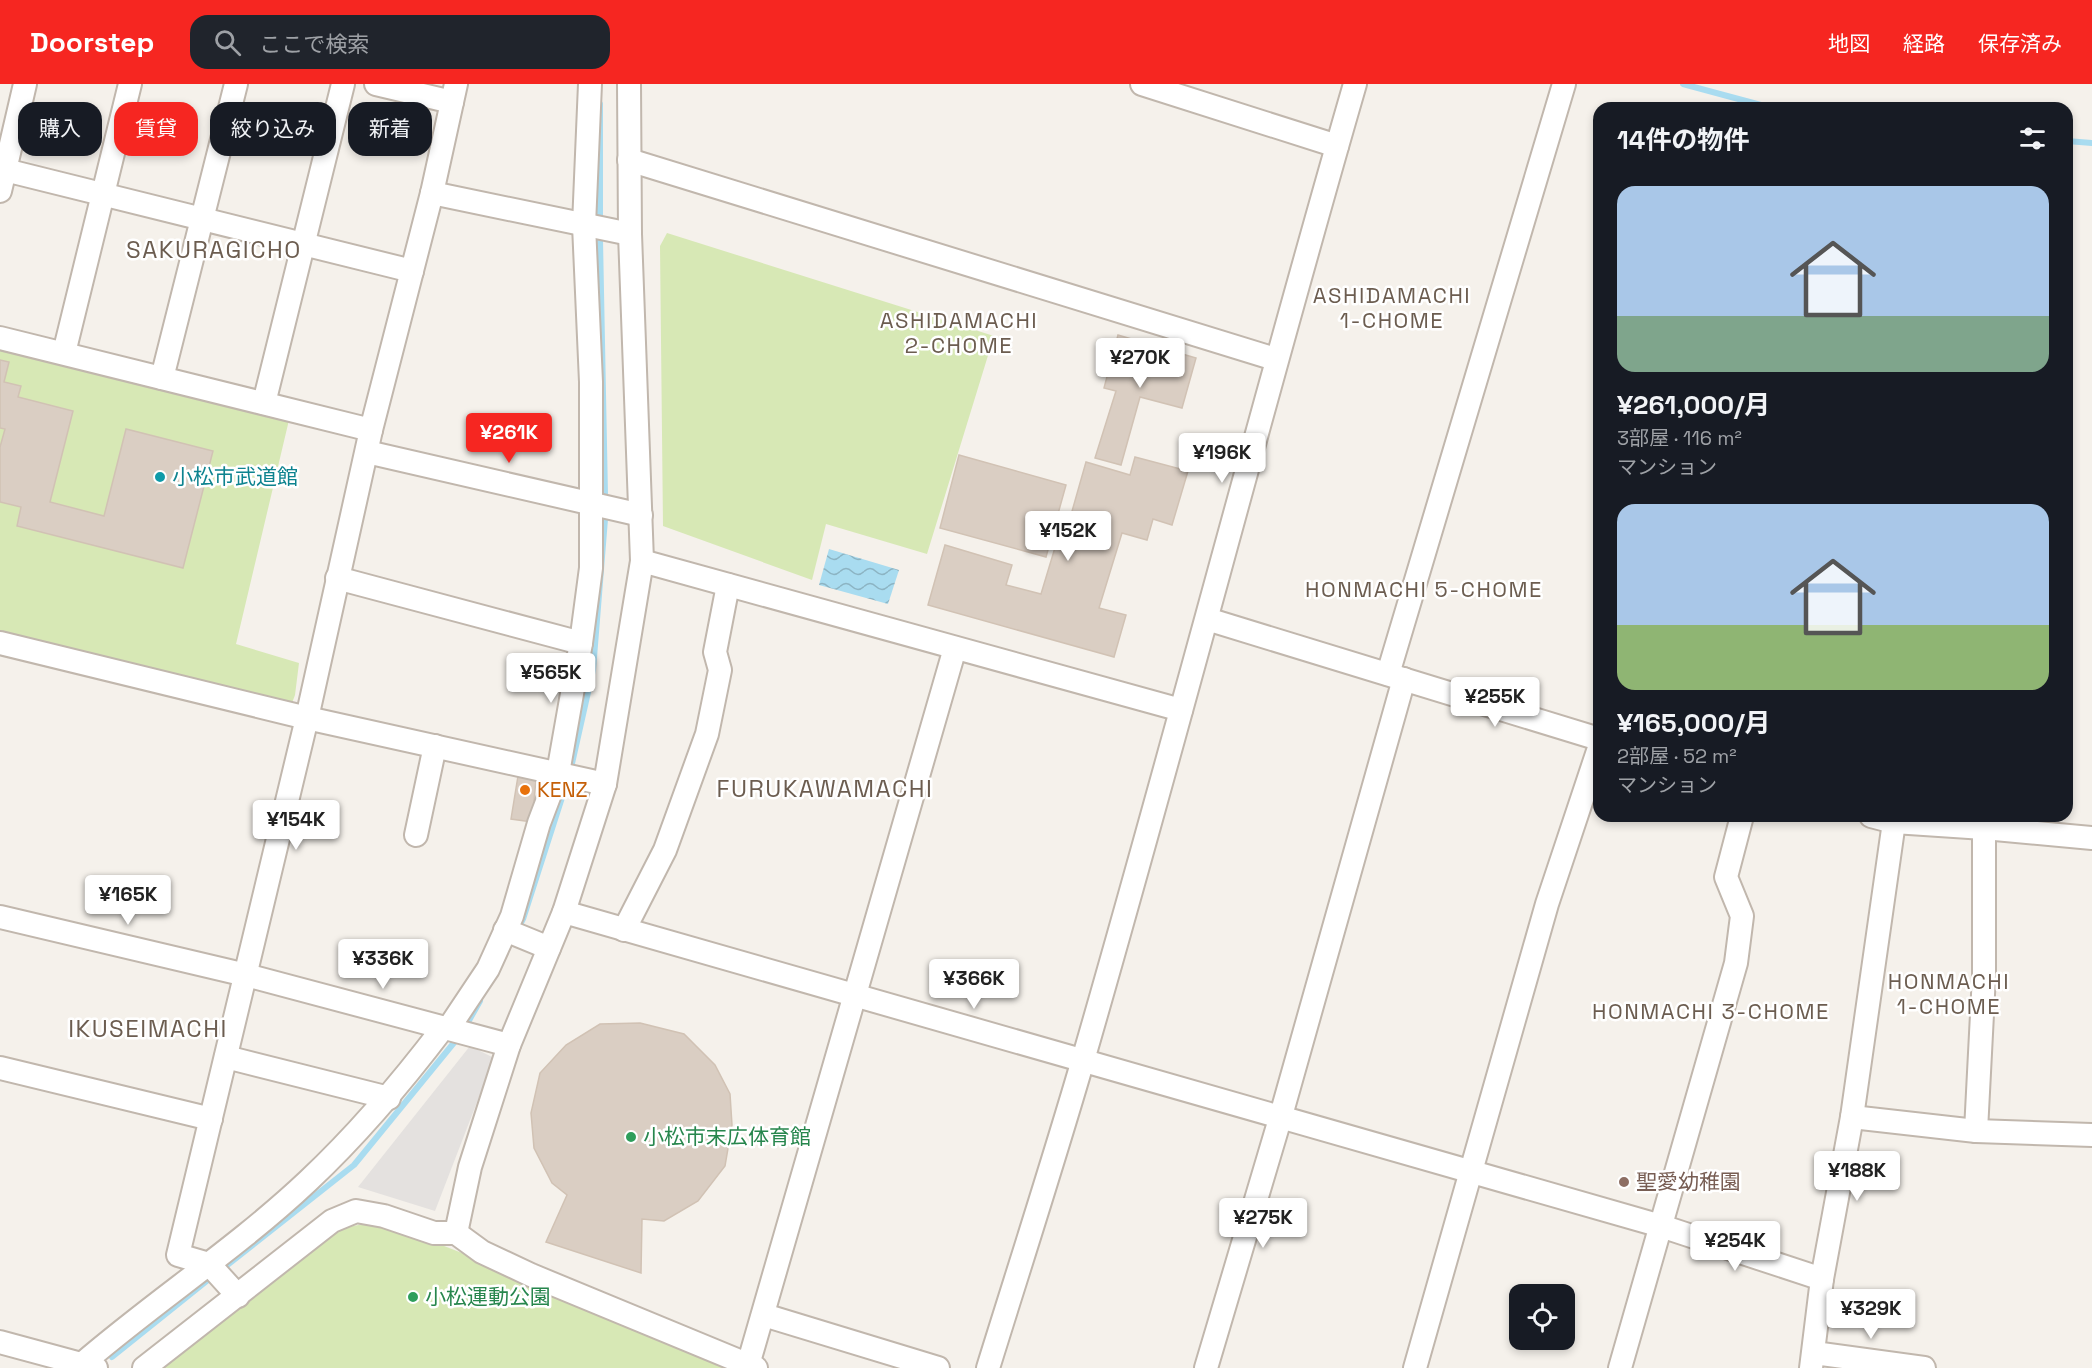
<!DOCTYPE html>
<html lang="ja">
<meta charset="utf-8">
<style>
:root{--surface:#171b24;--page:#20242c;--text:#f1f3f6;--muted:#9ea1a6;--accent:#f62621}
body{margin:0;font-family:"Space Grotesk","Noto Sans JP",sans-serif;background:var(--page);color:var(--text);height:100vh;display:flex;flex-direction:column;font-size:22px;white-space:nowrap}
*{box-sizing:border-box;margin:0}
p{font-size:20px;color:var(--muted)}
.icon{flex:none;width:33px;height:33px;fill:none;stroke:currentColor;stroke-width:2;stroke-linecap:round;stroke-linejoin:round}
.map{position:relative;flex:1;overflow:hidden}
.sheet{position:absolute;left:1593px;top:18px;width:480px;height:720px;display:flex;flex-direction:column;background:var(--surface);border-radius:18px;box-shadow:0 3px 9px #0003}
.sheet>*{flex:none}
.guide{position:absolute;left:18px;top:18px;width:570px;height:54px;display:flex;gap:12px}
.fabs{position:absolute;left:1509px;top:1200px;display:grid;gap:12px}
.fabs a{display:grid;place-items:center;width:66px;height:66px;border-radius:12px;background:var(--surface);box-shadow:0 3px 9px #0003;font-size:30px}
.price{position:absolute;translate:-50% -51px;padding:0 14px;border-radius:6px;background:#fff;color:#222;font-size:20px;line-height:39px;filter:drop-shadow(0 2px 3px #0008)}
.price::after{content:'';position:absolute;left:50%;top:36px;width:18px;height:14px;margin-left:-9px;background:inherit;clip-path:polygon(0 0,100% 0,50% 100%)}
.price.selected{background:var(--accent);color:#fff}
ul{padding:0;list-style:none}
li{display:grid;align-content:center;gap:12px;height:318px;padding:0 24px}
li span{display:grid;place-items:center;height:186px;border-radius:18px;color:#555}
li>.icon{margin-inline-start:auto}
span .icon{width:108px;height:108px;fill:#fffc;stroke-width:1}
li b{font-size:26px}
h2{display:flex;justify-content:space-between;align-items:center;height:72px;padding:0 24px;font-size:26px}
.chip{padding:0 21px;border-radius:18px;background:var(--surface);box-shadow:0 3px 9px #0003;font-size:21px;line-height:54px}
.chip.selected{background:var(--accent);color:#fff}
header{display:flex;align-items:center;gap:36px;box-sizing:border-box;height:84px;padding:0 30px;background:var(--accent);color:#fff}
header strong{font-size:28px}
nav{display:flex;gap:33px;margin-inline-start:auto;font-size:21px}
.search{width:420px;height:54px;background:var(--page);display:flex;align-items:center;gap:15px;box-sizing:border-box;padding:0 21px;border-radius:18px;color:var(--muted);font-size:22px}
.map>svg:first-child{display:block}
.garden{fill:#d7e8b5}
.parking{fill:#e4e1df}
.water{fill:url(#water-waves)}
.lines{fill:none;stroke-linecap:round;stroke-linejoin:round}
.stream{stroke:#a9dcf0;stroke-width:6}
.building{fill:#dacec3;stroke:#d1c2b4;stroke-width:1.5}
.minor-casing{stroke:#c1b7ad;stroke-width:26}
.minor{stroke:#fff;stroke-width:22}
.culture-dot{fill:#0f9aa8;stroke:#fff;stroke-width:2}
.food-dot{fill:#e8710a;stroke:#fff;stroke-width:2}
.leisure-dot{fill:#2e9e5b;stroke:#fff;stroke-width:2}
.education-dot{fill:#8d6e63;stroke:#fff;stroke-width:2}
.labels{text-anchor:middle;stroke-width:5;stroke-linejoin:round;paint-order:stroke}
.culture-label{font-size:21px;fill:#0d838f;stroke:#fff;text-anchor:start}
.food-label{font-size:21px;fill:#c56008;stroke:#fff;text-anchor:start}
.leisure-label{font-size:21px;fill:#27864d;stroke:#fff;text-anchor:start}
.education-label{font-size:21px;fill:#785e54;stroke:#fff;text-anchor:start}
.neighbourhood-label{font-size:22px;letter-spacing:1.5px;fill:#6c5d50;stroke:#fff}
.quarter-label{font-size:24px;letter-spacing:1.5px;fill:#6c5d50;stroke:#fff}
</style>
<header>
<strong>Doorstep</strong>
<div class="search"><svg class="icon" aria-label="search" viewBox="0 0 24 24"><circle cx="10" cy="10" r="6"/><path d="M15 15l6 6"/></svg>ここで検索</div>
<nav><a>地図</a><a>経路</a><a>保存済み</a></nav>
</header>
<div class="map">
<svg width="2092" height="1284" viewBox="0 0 2092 1284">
<defs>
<pattern id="water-waves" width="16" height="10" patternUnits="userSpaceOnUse" patternTransform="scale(1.5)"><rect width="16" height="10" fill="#a9dcf0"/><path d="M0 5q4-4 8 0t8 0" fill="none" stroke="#8cb4c3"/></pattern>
</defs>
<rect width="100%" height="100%" fill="#f5f1eb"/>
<!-- garden -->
<g class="garden">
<polygon points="667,149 994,252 927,470 826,440 812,496 663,442 660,162"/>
<polygon points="0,265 289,336 236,560 299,579 295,611 292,619 0,551"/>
<polygon points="380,1137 756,1284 161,1284 337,1145"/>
</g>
<!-- parking -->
<polygon class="parking" points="470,962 494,974 435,1127 358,1103"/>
<!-- water -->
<polygon class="water" points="829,465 899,486 888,520 819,501"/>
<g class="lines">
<!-- stream -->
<g class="stream">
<polyline points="1683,0 1772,24"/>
<polyline points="600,20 600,133"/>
<polyline points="2067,57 2092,59"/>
<polyline points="600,156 605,411"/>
<polyline points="571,684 593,586 605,435"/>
<polyline points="517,847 523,835 566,701"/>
<polyline points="467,940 480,917"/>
<polyline points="221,1186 354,1081 457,955"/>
<polyline points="112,1273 213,1192"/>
</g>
</g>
<!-- building -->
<g class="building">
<polygon points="1118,251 1196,274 1182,324 1140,313 1121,381 1095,374 1116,307 1104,304"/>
<polygon points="0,276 9,278 4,298 21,302 18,313 73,327 50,418 104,432 126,345 213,367 183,484 17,442 21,423 0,418 0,363 5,345 0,344"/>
<polygon points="959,371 1066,401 1046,473 940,444"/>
<polygon points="1135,373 1188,387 1172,441 1153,435 1147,456 1122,449 1099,524 1126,531 1114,573 928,521 945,461 1012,481 1006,501 1041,510 1057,457 1063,459 1086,378 1130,391"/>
<polygon points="518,692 536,695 534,717 543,719 539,739 511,735"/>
<polygon points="640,939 684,950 715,981 730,1010 732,1041 725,1082 698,1117 664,1137 642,1135 641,1189 546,1158 567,1111 552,1099 534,1064 531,1029 540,989 566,961 600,940"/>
</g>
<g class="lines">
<!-- minor casing -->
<g class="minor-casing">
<g id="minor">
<polyline points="376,0 452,18"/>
<polyline points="1142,0 1337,62"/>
<polyline points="629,76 1275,275"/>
<polyline points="5,86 25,0"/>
<polyline points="0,107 5,86 412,187"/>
<polyline points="432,109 630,150"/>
<polyline points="0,254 371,346"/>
<polyline points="64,269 130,0"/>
<polyline points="162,294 236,0"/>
<polyline points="264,319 343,0"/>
<polyline points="367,368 641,431"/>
<polyline points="642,477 1181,626"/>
<polyline points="337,494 581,559"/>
<polyline points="1207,535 1599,655"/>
<polyline points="0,559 307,634 605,700"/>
<polyline points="1388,590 1564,0"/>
<polyline points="1871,732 1894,738 1984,744 2092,754"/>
<polyline points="416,751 435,662"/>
<polyline points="564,828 1661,1142 1822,1195"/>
<polyline points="0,833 246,891 509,961"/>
<polyline points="505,846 549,864"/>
<polyline points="624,846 665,766 707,650 720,586 715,568 728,501"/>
<polyline points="448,945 488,885 512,832 539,739 558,689 581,559 591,484 591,298 584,141 590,0"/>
<polyline points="226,973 389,1014"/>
<polyline points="0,984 211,1035"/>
<polyline points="1852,1033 1976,1047 2092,1051"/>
<polyline points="1976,1047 1984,891 1984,744"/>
<polyline points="456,1149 470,1083 509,961 564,828 605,700 642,477 630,150 629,0"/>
<polyline points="238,1212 209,1180 178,1171 307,634 371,346 432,109 456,0"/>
<polyline points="764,1231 938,1284"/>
<polyline points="0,1258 96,1284"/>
<polyline points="1814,1269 1924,1284"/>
<path d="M 82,1280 C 155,1217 237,1164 308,1097 C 358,1050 402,998 443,944"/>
<polyline points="748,1281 955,564"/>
<polyline points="144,1284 332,1137 356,1127 384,1132 434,1149 456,1149 482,1168 531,1191 756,1284"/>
<path d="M 988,1284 C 1020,1181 1053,1079 1083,976 C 1177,652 1261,324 1355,0"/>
<polyline points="1206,1284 1280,1035 1404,595"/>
<polyline points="1415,1284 1547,820 1599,664"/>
<polyline points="1620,1284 1736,879 1742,832 1726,793 1742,732"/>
<polyline points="1811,1284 1822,1195 1852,1033 1894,738"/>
</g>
</g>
<!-- minor -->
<use href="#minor" class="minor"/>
</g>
<!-- markers -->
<circle class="culture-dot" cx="160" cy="393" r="6"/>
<circle class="food-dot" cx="525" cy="706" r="6"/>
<g class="leisure-dot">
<circle cx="631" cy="1053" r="6"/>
<circle cx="413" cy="1213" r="6"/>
</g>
<circle class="education-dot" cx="1624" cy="1098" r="6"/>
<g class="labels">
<!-- culture labels -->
<g class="culture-label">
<text x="172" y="400">小松市武道館</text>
</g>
<!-- food labels -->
<g class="food-label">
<text x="537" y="713">KENZ</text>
</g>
<!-- leisure labels -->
<g class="leisure-label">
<text x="643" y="1060">小松市末広体育館</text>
<text x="425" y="1220">小松運動公園</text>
</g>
<!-- education labels -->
<g class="education-label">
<text x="1636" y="1105">聖愛幼稚園</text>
</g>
<!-- neighbourhood labels -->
<g class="neighbourhood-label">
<text x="1392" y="219">ASHIDAMACHI<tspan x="1392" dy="25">1-CHOME</tspan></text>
<text x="959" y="244">ASHIDAMACHI<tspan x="959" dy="25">2-CHOME</tspan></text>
<text x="1424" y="513">HONMACHI 5-CHOME</text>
<text x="1949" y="905">HONMACHI<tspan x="1949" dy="25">1-CHOME</tspan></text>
<text x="1711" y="935">HONMACHI 3-CHOME</text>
</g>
<!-- quarter labels -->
<g class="quarter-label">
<text x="214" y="174">SAKURAGICHO</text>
<text x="825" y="713">FURUKAWAMACHI</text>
<text x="148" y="953">IKUSEIMACHI</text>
</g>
</g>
</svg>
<div class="fabs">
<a><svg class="icon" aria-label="locate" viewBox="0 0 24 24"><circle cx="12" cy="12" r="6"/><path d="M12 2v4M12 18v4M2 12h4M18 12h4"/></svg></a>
</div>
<b class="price" style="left:1140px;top:305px">¥270K</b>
<b class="price selected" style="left:509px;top:380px">¥261K</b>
<b class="price" style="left:1222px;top:400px">¥196K</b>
<b class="price" style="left:1068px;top:478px">¥152K</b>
<b class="price" style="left:551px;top:620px">¥565K</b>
<b class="price" style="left:1495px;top:644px">¥255K</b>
<b class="price" style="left:296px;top:767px">¥154K</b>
<b class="price" style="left:128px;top:842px">¥165K</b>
<b class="price" style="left:383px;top:906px">¥336K</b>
<b class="price" style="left:974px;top:926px">¥366K</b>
<b class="price" style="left:1857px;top:1118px">¥188K</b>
<b class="price" style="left:1263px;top:1165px">¥275K</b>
<b class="price" style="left:1735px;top:1188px">¥254K</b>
<b class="price" style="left:1871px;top:1256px">¥329K</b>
<div class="guide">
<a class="chip">購入</a>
<a class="chip selected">賃貸</a>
<a class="chip">絞り込み</a>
<a class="chip">新着</a>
</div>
<section class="sheet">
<h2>14件の物件<svg class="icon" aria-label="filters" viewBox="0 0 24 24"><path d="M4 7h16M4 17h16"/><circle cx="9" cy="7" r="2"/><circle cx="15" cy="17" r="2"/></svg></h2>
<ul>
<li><span style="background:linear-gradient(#a9c7e8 70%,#7fa58c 0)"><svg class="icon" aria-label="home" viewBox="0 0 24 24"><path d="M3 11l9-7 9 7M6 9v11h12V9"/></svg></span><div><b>¥261,000/月</b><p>3部屋 · 116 m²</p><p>マンション</p></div></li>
<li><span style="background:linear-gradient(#a9c7e8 65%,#8fb573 0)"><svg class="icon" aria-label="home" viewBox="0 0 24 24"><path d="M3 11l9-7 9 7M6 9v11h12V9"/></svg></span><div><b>¥165,000/月</b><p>2部屋 · 52 m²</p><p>マンション</p></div></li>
</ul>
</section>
</div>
